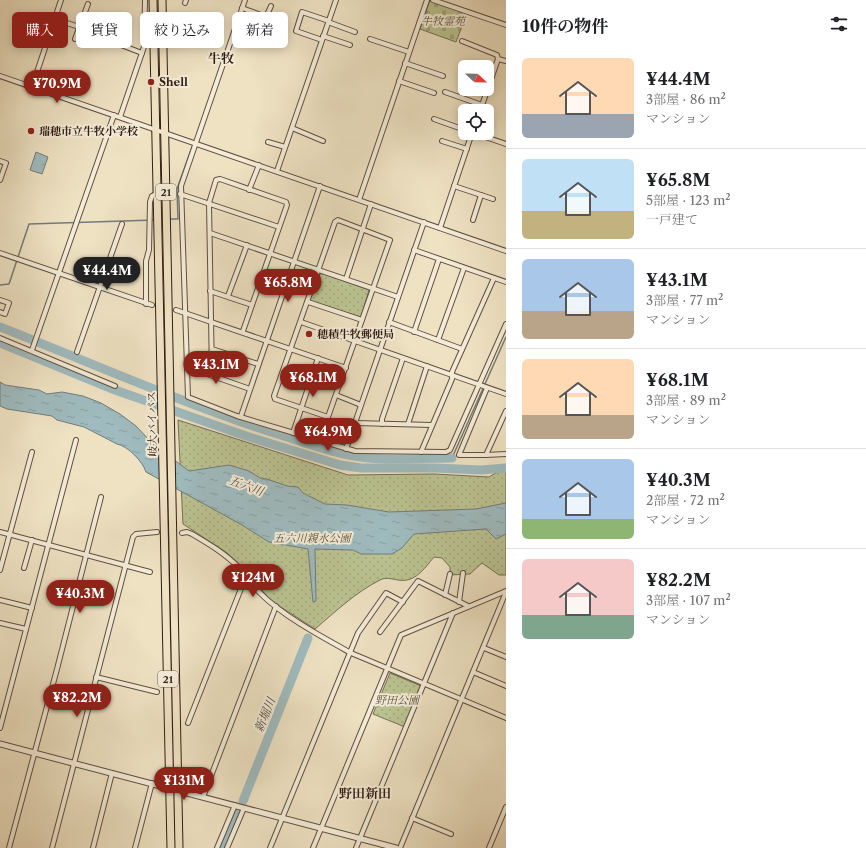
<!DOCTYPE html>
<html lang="ja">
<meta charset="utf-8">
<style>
:root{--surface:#fff;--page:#f6f6f6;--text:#202124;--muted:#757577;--line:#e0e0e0;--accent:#8f2418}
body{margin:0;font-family:"Libre Caslon Text","Noto Serif JP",serif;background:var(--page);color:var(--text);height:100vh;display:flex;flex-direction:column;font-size:15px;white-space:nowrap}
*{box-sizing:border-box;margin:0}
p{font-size:13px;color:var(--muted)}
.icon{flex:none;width:22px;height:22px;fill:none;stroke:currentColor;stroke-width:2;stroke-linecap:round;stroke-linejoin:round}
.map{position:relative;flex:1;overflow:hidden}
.panel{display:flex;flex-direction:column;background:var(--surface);width:360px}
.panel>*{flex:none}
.guide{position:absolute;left:12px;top:12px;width:380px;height:36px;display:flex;gap:8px}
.needle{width:26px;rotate:112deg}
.fabs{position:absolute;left:458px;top:60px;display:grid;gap:8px}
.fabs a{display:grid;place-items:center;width:36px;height:36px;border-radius:6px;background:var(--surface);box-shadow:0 2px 10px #0003;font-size:20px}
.price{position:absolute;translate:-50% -34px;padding:0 9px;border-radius:14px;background:var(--accent);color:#fff;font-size:13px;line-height:26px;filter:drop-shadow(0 1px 2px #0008)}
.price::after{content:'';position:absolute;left:50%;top:24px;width:12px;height:9px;margin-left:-6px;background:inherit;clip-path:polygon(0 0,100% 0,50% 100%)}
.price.current{background:#222;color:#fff}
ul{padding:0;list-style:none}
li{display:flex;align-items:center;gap:12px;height:100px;padding:0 16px}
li+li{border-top:1px solid var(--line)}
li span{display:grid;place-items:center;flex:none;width:112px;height:80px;border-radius:6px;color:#555}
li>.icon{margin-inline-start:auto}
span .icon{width:48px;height:48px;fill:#fffc;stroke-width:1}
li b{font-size:17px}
h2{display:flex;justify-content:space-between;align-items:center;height:48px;padding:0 16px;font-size:17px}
.chip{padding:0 14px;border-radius:6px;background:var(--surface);box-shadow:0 2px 10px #0003;font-size:14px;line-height:36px}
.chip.current{background:var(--accent);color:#fff}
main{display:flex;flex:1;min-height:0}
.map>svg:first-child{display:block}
.green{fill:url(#green-dots);stroke:#767053}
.cemetery{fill:url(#cemetery-stones);stroke:#767053}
.water{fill:url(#water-ripples);stroke:#737c7b}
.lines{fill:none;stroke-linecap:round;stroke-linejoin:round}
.stream{stroke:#737c7b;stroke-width:1.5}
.river{stroke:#9fbbbf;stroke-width:9}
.minor-casing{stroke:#604f40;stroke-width:6}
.tertiary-casing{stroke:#604f40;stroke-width:7}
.trunk-casing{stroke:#301e14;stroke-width:9}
.minor{stroke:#f4ecd8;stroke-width:4}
.tertiary{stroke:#f4ecd8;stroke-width:5}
.trunk{stroke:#eee2c3;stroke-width:7}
.poi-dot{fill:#8f2418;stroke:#f4ecd8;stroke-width:1.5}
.labels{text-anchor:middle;stroke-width:4;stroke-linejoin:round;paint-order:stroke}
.shield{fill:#f4ecd8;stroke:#6b5c4f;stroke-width:1}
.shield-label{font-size:10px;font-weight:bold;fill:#301e14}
.park-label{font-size:11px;font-style:italic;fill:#5a503a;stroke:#f4ecd8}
.poi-label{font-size:11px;font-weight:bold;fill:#301e14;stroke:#f4ecd8;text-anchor:start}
.street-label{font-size:11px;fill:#301e14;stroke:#f4ecd8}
.water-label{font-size:12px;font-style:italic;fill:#514d47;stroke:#f4ecd8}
.quarter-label{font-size:13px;font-weight:bold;fill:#301e14;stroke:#f4ecd8}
</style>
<main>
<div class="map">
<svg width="506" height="848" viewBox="0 0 506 848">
<defs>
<pattern id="green-dots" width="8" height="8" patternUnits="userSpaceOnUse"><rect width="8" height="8" fill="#bbc392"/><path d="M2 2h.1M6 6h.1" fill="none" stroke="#a1a77d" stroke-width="1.8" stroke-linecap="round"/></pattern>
<pattern id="cemetery-stones" width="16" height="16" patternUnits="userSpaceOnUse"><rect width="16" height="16" fill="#bbc392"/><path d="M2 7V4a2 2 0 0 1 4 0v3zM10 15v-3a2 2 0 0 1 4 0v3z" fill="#a1a77d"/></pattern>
<pattern id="water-ripples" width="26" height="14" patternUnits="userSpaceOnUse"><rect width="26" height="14" fill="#9fbbbf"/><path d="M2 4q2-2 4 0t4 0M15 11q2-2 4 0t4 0" fill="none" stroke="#89a0a3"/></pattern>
</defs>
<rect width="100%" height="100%" fill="#eee2c3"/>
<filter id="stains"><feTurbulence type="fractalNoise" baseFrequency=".005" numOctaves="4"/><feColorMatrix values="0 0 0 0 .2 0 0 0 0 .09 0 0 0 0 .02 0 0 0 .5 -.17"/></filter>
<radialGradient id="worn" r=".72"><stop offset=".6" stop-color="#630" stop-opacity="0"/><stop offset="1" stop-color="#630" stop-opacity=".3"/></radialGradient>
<!-- green -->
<g class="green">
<polygon points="322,273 369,290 361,317 312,302 310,299 320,274"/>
<path d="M 178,420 L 348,475 L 434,474 L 489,477 L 506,467 L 506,575 L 499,575 L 482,563 L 470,574 L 450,575 L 450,567 L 442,558 L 434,557 C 424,569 415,583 398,580 C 391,579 386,577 380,580 C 356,592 335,612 315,629 L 270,600 L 243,567 L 226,552 L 183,524 Z"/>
<polygon points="390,673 421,686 405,727 373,714"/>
</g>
<!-- cemetery -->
<polygon class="cemetery" points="430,0 467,13 456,42 420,29"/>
<!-- water -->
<g class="water">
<polygon points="36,152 48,157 42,174 30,170"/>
<path d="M 0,382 L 5,385 L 39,390 L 47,394 L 62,392 L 83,396 L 101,403 L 120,414 L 136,426 L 153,444 L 189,471 L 229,465 L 249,471 L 260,478 L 267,479 L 287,486 L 298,487 L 303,493 L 325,504 L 347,505 L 389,512 L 476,509 L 506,503 L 506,534 L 496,539 L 486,529 L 414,534 L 402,548 L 392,554 L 361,554 L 353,550 L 315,549 L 316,601 L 313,602 L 308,549 L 269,542 L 242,525 L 146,472 C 143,462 128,446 117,444 L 84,427 L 57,420 L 52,416 L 7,409 L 0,406 Z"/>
</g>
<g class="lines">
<!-- stream -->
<g class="stream">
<polyline points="169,219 178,219 177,189 192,147"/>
<polyline points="0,285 9,284 29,224 155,220"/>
<polyline points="452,458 506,337"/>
</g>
<!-- river -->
<g class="river">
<path d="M 0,327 C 89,362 177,401 268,431 C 295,439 322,450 349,455 C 382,462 419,458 452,458"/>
<polyline points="0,343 115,390 246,436 340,465 361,468 435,468 481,470 506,468"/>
<polyline points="243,801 308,638"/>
<polyline points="222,848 237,812"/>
</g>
<!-- minor casing -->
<g class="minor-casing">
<g id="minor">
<polyline points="245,0 181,186 188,397 237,416 355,451 446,452 450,450 506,324"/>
<polyline points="433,0 506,25"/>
<polyline points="185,3 186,0"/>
<polyline points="242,8 266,17 271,6"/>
<polyline points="55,19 79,27"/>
<polyline points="328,22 355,32"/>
<polyline points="323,36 350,45"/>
<polyline points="100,37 142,53"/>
<polyline points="75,39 88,4"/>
<polyline points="370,39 409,52"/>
<polyline points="322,40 296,31 302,12 329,21"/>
<polyline points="462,41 497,55 498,59 506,61"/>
<polyline points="405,63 443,76"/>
<polyline points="0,76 506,251"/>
<polyline points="399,81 434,93"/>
<polyline points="32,87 61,0"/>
<polyline points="445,92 482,105"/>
<polyline points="480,111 498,59"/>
<polyline points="120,117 144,47 145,0"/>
<polyline points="434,119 465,130"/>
<polyline points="292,128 323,141"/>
<polyline points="474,133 506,144"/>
<polyline points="442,141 467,149"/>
<polyline points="268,142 285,147"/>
<polyline points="0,161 6,163 0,180"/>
<polyline points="277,171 336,0"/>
<polyline points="454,186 493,199"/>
<polyline points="249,190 259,165"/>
<polyline points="180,194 279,227"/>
<polyline points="359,200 427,0"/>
<polygon points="338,220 390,240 328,417 275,399 274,396 335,222"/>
<polyline points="473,220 481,195"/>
<polyline points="440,228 472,133"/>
<polyline points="210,233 398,297"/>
<polyline points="414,250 506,282"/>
<polyline points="0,253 152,305"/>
<polyline points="346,279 371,204"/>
<polyline points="210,291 252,305"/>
<polyline points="228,296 247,245"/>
<polyline points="0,300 9,303 5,314 0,312"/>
<polyline points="308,302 362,320"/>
<polyline points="146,304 146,261 149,250 150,202 152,196 156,194"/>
<polyline points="176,310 346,368"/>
<polyline points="301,322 506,394"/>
<polyline points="389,322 462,349"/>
<polyline points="414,332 439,259"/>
<polyline points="0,338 115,386"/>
<polyline points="438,340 464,268"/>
<polyline points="212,349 258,364"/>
<polyline points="32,350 114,115"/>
<polyline points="77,352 122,224"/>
<polyline points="187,367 250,389"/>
<polyline points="212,375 209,203 216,180 220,179 286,202 287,205 243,331"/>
<polyline points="487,388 459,455 486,455 506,411"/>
<polyline points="336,395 361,405"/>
<polyline points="241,416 320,186"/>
<polyline points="355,423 432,425"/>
<polyline points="382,424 382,419 403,358"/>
<polyline points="408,424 427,366"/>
<polyline points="293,433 318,358"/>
<polyline points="346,449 424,222"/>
<polyline points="421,452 452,379 452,372 494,278"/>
<polyline points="486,455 506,454"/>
<polyline points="0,532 150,572"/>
<path d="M 182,533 L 187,532 L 192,534 C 209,544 226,554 239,568 C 246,576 251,585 259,592 C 281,615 322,637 351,653 L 506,718"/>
<polyline points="24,568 32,540"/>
<polyline points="0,570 32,452"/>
<polyline points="445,595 450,574"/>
<polyline points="0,600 32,608"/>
<polyline points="459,602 463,573"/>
<polyline points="0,623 26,629"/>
<polyline points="380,632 418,581 468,606"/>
<polyline points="484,648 506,657"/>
<polyline points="473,672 506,686"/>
<polyline points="96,677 157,692"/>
<polyline points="188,723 246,576"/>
<polyline points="0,728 76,440"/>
<polyline points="203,797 276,606"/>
<polyline points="412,818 451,834"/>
<polyline points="9,848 57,669 101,497"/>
<polyline points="52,848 133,537 136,534 157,532"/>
<polyline points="93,848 112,773"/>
<polyline points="135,848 152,783"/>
<polyline points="217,848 235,805"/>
<polyline points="227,848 244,808"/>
<polyline points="270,848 358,633 386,593 403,602"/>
<polyline points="313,848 401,635 506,591"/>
<polyline points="356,848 453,613"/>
<polyline points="400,848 506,592"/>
<polyline points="489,848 506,807"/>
</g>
</g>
<!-- tertiary casing -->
<g class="tertiary-casing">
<polyline id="tertiary" points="0,744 396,848"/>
</g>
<!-- trunk casing -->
<g class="trunk-casing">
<g id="trunk">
<polyline points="153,0 171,848"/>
<polyline points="162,0 179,848"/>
</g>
</g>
<!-- minor -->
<use href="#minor" class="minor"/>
<!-- tertiary -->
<use href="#tertiary" class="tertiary"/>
<!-- trunk -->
<use href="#trunk" class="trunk"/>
</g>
<!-- markers -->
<g class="poi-dot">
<circle cx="151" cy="82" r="4"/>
<circle cx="31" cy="131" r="4"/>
<circle cx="309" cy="334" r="4"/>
</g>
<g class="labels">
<!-- shield labels -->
<g class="shield">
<rect x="156" y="184" width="20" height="16" rx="3"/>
<rect x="158" y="671" width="20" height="16" rx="3"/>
</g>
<g class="shield-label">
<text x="166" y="196">21</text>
<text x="168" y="683">21</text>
</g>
<!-- park labels -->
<g class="park-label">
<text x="443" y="25">牛牧霊苑</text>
<text x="312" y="542">五六川親水公園</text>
<text x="397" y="704">野田公園</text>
</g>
<!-- poi labels -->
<g class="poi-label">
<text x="159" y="86">Shell</text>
<text x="39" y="135">瑞穂市立牛牧小学校</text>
<text x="317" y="338">穂積牛牧郵便局</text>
</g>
<!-- street labels -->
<g class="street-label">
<text transform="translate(152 424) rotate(-91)" y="4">岐大バイパス</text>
</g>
<!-- water labels -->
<g class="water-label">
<text transform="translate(246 486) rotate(20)" y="4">五六川</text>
<text transform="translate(265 715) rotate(-68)" y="4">新堀川</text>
</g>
<!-- quarter labels -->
<g class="quarter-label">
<text x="221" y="63">牛牧</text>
<text x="365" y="798">野田新田</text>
</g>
</g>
<rect width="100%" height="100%" filter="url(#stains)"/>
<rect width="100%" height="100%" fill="url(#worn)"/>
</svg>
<div class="fabs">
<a><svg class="needle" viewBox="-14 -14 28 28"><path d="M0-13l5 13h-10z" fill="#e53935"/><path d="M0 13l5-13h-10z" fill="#757577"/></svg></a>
<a><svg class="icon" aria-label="locate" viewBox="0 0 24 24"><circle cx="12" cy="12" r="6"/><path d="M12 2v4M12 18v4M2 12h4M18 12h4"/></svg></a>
</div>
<b class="price" style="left:57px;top:104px">¥70.9M</b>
<b class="price current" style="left:107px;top:291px">¥44.4M</b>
<b class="price" style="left:288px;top:303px">¥65.8M</b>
<b class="price" style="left:216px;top:385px">¥43.1M</b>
<b class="price" style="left:313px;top:398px">¥68.1M</b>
<b class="price" style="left:328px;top:452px">¥64.9M</b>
<b class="price" style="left:253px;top:598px">¥124M</b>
<b class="price" style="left:80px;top:614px">¥40.3M</b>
<b class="price" style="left:77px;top:718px">¥82.2M</b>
<b class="price" style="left:184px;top:801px">¥131M</b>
<div class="guide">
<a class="chip current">購入</a>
<a class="chip">賃貸</a>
<a class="chip">絞り込み</a>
<a class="chip">新着</a>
</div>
</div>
<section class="panel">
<h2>10件の物件<svg class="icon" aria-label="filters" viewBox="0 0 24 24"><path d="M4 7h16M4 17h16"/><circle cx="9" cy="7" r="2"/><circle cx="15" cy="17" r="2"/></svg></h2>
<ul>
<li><span style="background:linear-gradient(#ffd9b3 70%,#9aa5b1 0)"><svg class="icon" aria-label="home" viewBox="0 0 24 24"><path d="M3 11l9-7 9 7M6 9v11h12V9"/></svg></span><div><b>¥44.4M</b><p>3部屋 · 86 m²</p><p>マンション</p></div></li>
<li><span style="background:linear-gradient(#bfe0f5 65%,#c2b280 0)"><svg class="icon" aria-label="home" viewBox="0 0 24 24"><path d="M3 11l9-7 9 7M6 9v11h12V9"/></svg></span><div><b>¥65.8M</b><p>5部屋 · 123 m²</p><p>一戸建て</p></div></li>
<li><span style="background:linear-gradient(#a9c7e8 65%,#b9a48a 0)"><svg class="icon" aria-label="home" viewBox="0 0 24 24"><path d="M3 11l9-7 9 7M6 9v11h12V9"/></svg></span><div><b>¥43.1M</b><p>3部屋 · 77 m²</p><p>マンション</p></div></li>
<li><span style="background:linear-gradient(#ffd9b3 70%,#b9a48a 0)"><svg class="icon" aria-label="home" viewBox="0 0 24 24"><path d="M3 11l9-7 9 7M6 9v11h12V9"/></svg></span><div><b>¥68.1M</b><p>3部屋 · 89 m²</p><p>マンション</p></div></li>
<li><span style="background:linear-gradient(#a9c7e8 75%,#8fb573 0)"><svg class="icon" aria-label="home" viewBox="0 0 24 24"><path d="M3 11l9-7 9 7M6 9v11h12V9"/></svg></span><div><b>¥40.3M</b><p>2部屋 · 72 m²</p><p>マンション</p></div></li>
<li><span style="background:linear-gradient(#f6c9c9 70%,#7fa58c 0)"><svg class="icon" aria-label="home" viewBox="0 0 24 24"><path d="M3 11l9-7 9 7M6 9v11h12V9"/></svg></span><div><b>¥82.2M</b><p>3部屋 · 107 m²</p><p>マンション</p></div></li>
</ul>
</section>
</main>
